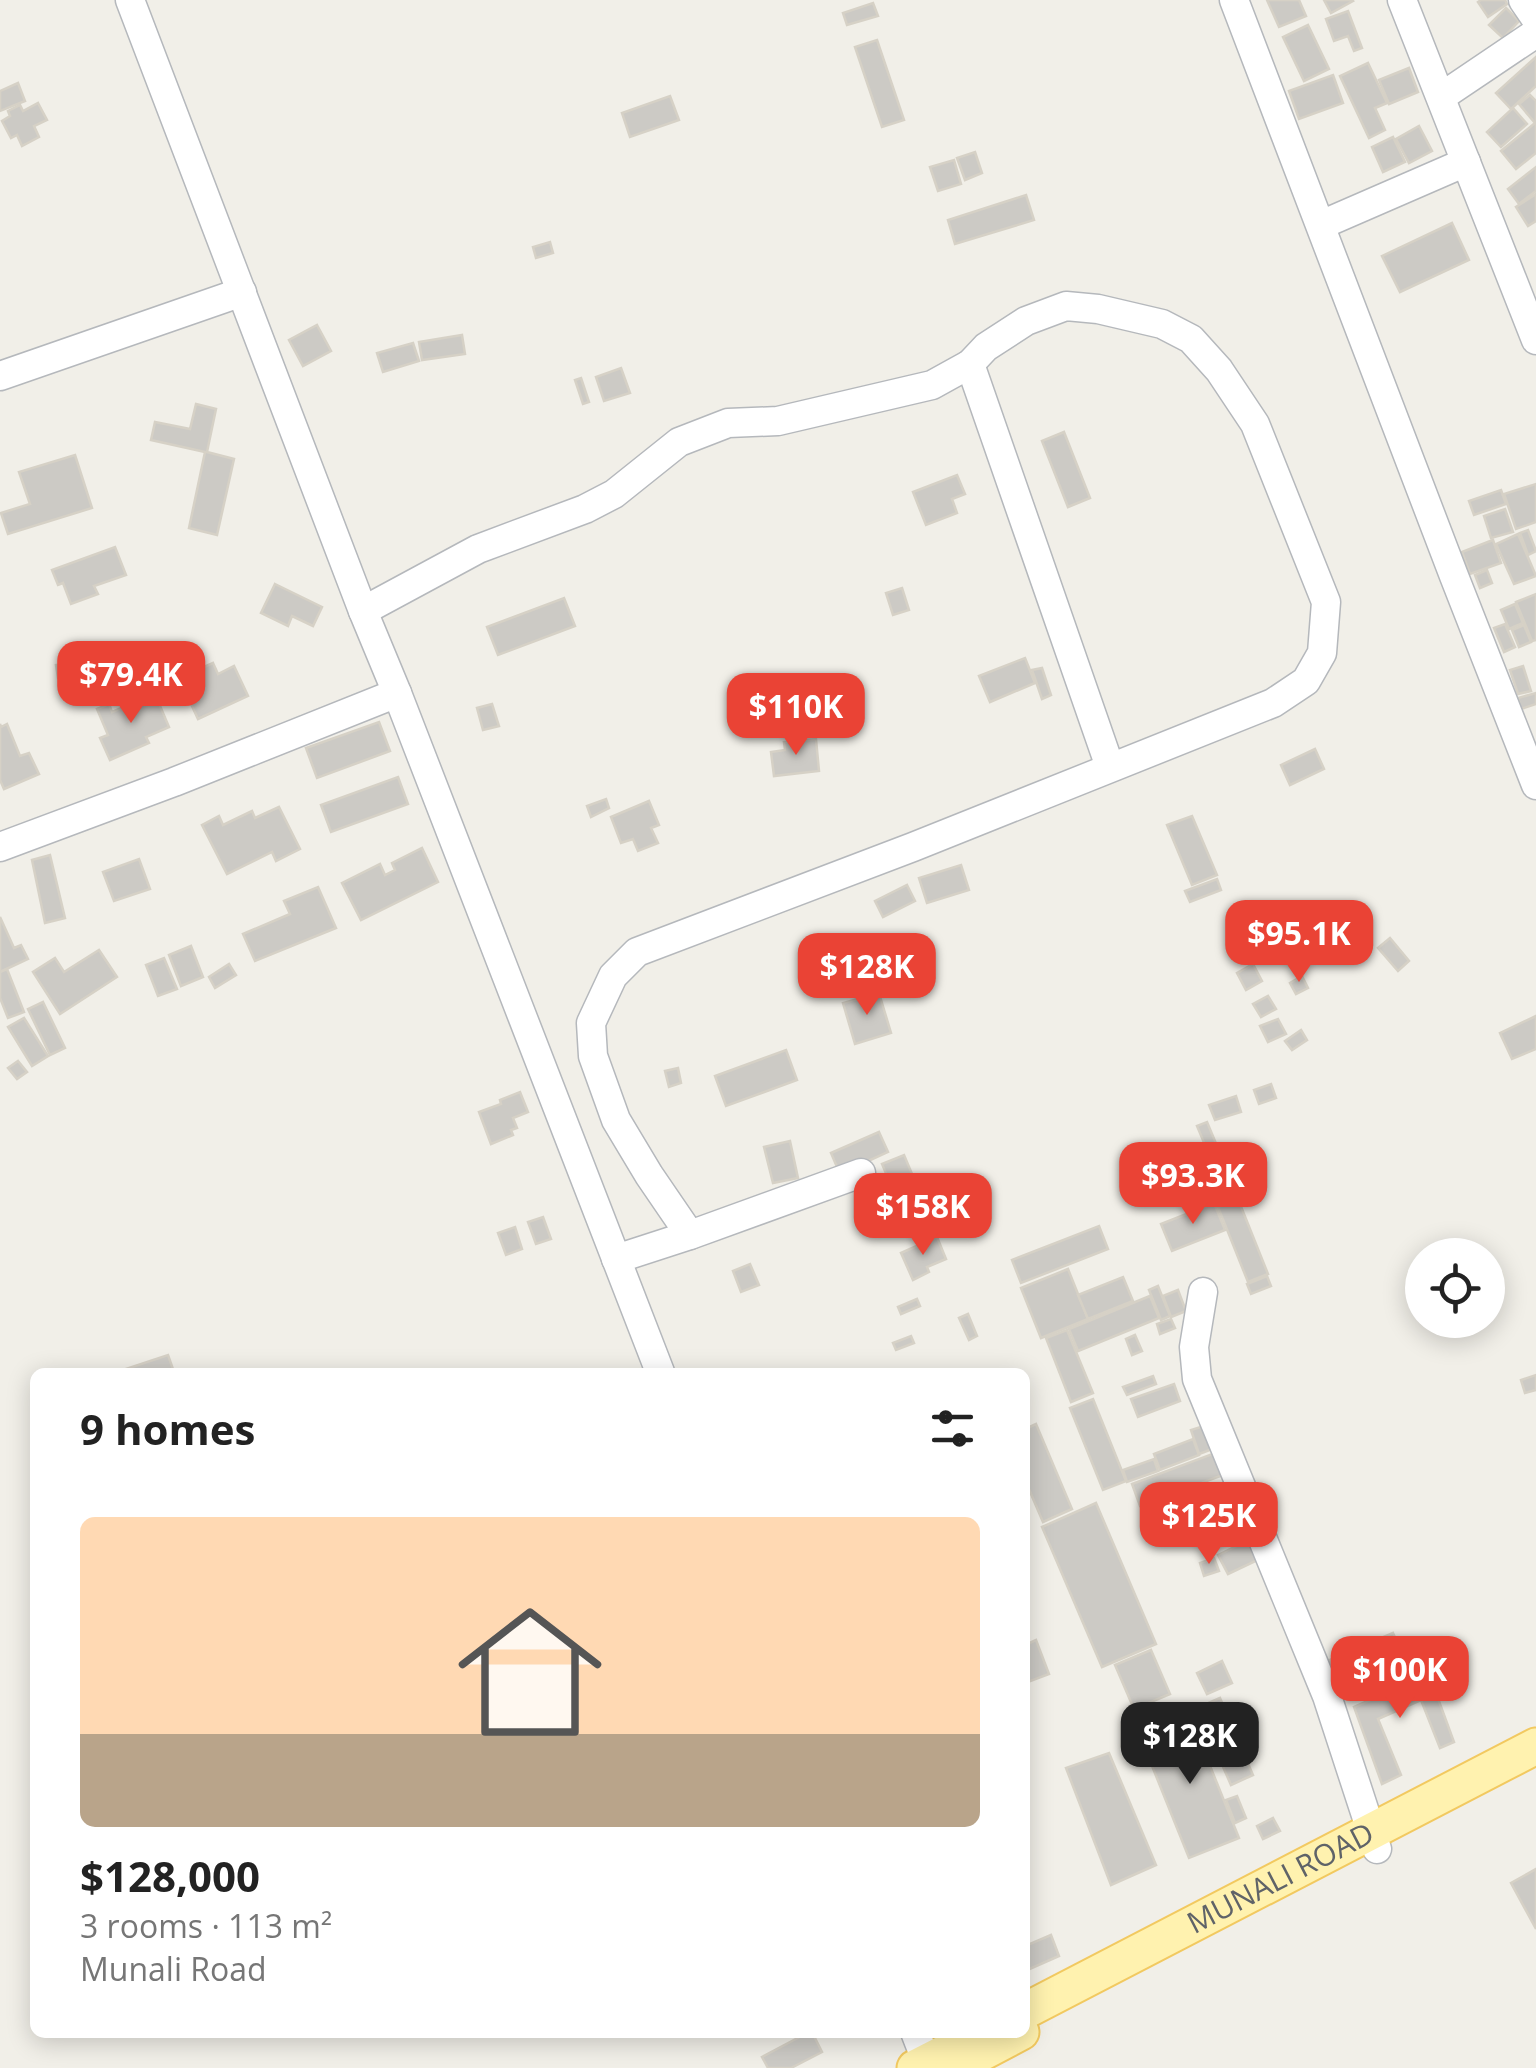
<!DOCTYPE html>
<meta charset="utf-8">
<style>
:root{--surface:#fff;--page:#f6f6f6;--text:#222;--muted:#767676;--accent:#ea4335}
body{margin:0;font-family:"Open Sans",sans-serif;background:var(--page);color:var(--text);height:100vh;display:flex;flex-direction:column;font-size:38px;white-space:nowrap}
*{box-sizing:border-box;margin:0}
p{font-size:32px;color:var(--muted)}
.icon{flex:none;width:55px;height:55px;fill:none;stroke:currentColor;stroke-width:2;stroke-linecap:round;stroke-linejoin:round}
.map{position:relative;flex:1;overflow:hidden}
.details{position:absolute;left:30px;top:1368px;width:1000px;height:670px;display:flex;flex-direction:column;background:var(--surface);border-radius:15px;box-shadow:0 5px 25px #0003}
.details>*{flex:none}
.controls{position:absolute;left:1405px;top:1238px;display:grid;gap:20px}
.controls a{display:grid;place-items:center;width:100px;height:100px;border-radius:50%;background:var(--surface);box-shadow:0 5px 25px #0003;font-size:50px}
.price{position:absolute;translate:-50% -85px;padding:0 22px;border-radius:20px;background:var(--accent);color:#fff;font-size:32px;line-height:65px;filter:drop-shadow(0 2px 5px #0008)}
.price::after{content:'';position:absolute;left:50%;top:60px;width:30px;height:22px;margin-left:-15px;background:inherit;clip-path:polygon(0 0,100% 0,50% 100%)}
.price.selected{background:#222;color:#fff}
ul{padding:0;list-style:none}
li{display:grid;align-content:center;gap:20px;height:530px;padding:0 50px}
li span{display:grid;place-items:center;height:310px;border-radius:15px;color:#555}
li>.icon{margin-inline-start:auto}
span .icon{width:180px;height:180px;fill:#fffc;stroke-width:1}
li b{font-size:42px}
h2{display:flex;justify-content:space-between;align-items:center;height:120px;padding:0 50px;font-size:42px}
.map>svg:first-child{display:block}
.building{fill:#cccac5;stroke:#d6d1c6;stroke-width:2.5}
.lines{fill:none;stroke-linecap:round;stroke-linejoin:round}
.minor-casing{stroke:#b5b8bc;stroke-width:31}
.major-casing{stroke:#f2c960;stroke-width:39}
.minor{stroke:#fff;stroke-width:28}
.major{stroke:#fff2af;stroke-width:35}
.labels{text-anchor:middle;stroke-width:8;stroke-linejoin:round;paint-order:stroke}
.street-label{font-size:30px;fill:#5f6368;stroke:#fff}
</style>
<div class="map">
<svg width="1536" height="2068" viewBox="0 0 1536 2068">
<rect width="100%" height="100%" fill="#f1efe8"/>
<!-- building -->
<g class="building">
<polygon points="1267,0 1299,0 1306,16 1279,27"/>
<polygon points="1324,0 1352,0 1353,1 1331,13"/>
<polygon points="1481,0 1505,0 1507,4 1488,17 1478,2"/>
<polygon points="873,3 878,16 847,25 843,13"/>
<polygon points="1506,8 1519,21 1503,38 1489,25"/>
<polygon points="1348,11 1362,48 1354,51 1348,36 1334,41 1326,19"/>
<polygon points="1308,25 1329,69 1304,81 1283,37"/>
<polygon points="877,40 904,120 882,127 855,47"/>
<polygon points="1536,57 1536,86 1511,109 1496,93"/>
<polygon points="1368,63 1387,103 1375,108 1385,130 1369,138 1340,76"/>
<polygon points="1409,68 1418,92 1389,104 1379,80"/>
<polygon points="1333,75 1343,103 1299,119 1289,91"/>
<polygon points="18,83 25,101 0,111 0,91"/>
<polygon points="1530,95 1536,101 1536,153 1516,169 1501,151 1535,123 1519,104"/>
<polygon points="670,96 679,120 630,137 622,113"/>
<polygon points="38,103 47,120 34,126 39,137 22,146 17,135 11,138 2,121 10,116 8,111 20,105 23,111"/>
<polygon points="1513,108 1527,124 1501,147 1487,132"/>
<polygon points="1419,126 1432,151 1409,163 1396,139"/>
<polygon points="1393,137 1405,162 1383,172 1372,147"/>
<polygon points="975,152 982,173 965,180 957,158"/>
<polygon points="954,160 961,184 938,191 930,167"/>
<polygon points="1536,167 1536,191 1519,204 1508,189"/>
<polygon points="1536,194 1536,221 1528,226 1516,207"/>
<polygon points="1026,195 1034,220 955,244 948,220"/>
<polygon points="1452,223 1469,260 1400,292 1382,256"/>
<polygon points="550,242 553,253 536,258 533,247"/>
<polygon points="317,325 331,351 303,366 289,340"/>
<polygon points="462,335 465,354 422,360 419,342"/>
<polygon points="413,343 419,361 383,372 377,353"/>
<polygon points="621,368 630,393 604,401 596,377"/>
<polygon points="581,378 589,402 583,404 575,380"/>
<polygon points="196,404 216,409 207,452 234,459 217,535 189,528 205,452 151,440 155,422 190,429"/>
<polygon points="1064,432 1090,498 1068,507 1042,441"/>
<polygon points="75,455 92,508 8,534 1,513 30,504 19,472"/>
<polygon points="957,475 965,494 952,499 957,513 926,525 913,492"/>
<polygon points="1536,484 1536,522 1516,529 1504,494"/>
<polygon points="1501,490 1506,504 1474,515 1469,501"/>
<polygon points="1505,509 1513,532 1491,538 1484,516"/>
<polygon points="1528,530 1536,551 1528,555 1520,533"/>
<polygon points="1518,534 1536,576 1514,584 1496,544"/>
<polygon points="1493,540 1501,563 1470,574 1462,552"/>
<polygon points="115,547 126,575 94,586 98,594 71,604 63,583 58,585 52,570"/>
<polygon points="1487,570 1492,583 1480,588 1475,575"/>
<polygon points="275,584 322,607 313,626 292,616 288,626 261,613"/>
<polygon points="902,588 909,610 893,615 886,593"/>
<polygon points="1536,594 1536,640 1532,641 1516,602"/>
<polygon points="564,598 575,626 498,655 487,627"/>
<polygon points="1515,604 1523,623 1509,629 1501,610"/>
<polygon points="1505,624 1515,647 1504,652 1494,628"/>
<polygon points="1524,625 1531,642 1519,647 1512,630"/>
<polygon points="1025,658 1035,683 990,702 979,676"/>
<polygon points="75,663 76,676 58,678 56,665"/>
<polygon points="213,663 218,674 234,666 248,696 198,719 179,678"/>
<polygon points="1523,666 1531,691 1518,694 1510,670"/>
<polygon points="1042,668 1051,695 1042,699 1032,670"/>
<polygon points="808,684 816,706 802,711 794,689"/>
<polygon points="1536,693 1536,704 1521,709 1518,698"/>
<polygon points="155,694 169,727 146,737 149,743 110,760 100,738 108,735 97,709 109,704 112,712"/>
<polygon points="492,704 499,726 483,730 477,708"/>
<polygon points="379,722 390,751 317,778 306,748"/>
<polygon points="0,724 1,727 7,724 20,756 29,753 39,774 4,789 0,780"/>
<polygon points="816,739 819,771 774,776 771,752 785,750 784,742"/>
<polygon points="1315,749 1324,769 1290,785 1281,765"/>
<polygon points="398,777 408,804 331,832 321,805"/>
<polygon points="606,799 609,808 591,817 587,806"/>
<polygon points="649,801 659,825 651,828 658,843 638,851 633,839 621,843 611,817"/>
<polygon points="279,807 300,849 276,861 272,852 227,874 202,825 219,816 223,825 252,811 255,818"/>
<polygon points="1192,816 1217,875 1192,885 1167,825"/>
<polygon points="422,848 438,882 361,920 342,883 380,864 385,875 395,870 392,863"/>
<polygon points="50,855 65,918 45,923 32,860"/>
<polygon points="139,859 150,889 114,901 103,872"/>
<polygon points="961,865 969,890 927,903 919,878"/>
<polygon points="1217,879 1221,890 1190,902 1185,891"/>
<polygon points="907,885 915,901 883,917 875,901"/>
<polygon points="318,887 336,928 255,961 243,934 290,914 284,901"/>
<polygon points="0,917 14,948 21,945 28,959 0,972"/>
<polygon points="1390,938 1409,961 1398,971 1378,948"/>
<polygon points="191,946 203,977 181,986 169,955"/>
<polygon points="877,948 883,968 844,979 838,959"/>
<polygon points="99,950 117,977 60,1014 33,972 55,958 64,972"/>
<polygon points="164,958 177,989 158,996 146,965"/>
<polygon points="229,964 236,975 215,988 209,977"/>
<polygon points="1253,964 1262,981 1246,990 1237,973"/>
<polygon points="7,969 24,1012 8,1018 0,998 0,972"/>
<polygon points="1302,976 1308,988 1296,994 1290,983"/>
<polygon points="879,993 891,1033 855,1044 843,1003"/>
<polygon points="1268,996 1276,1009 1261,1017 1253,1004"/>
<polygon points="43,1002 65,1048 50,1055 28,1009"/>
<polygon points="1536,1016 1536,1049 1512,1059 1500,1033"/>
<polygon points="24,1018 48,1056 32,1066 8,1027"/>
<polygon points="1278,1019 1286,1034 1268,1042 1260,1026"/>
<polygon points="1301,1030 1307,1040 1292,1050 1285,1041"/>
<polygon points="786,1050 797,1080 726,1106 715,1076"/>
<polygon points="18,1061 27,1072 17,1079 8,1068"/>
<polygon points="678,1068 681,1083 669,1087 665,1071"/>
<polygon points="1271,1084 1276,1098 1259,1104 1254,1090"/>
<polygon points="520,1092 528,1112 513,1118 517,1128 511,1130 513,1135 491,1144 479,1112 501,1104 500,1100"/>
<polygon points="1236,1096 1241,1112 1215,1120 1209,1105"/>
<polygon points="1207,1122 1220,1153 1210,1157 1197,1126"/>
<polygon points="879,1132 888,1152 840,1174 831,1153"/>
<polygon points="790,1141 798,1178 773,1183 764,1147"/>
<polygon points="904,1155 915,1181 893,1190 882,1164"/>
<polygon points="1238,1199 1268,1274 1248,1282 1218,1207"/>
<polygon points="1214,1203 1225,1230 1172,1251 1161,1224"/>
<polygon points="543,1217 551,1239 536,1244 528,1222"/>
<polygon points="1099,1226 1108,1249 1021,1283 1012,1260"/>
<polygon points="515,1227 522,1249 506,1255 498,1233"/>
<polygon points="937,1237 946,1259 927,1267 929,1272 913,1280 901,1253"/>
<polygon points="750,1264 759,1285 741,1292 733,1271"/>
<polygon points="1068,1269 1088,1319 1041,1338 1021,1288"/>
<polygon points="1267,1276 1271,1286 1251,1294 1247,1284"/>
<polygon points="1123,1277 1133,1301 1088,1319 1078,1295"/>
<polygon points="1158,1286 1170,1316 1161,1320 1149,1290"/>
<polygon points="1178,1290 1186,1311 1171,1317 1163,1296"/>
<polygon points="1150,1296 1159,1318 1078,1351 1069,1329"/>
<polygon points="917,1299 920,1306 901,1314 898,1307"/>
<polygon points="968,1314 977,1336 969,1340 959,1318"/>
<polygon points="1171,1319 1175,1328 1160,1334 1157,1324"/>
<polygon points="1067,1330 1093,1393 1071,1402 1046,1338"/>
<polygon points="1135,1335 1142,1351 1132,1355 1126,1339"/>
<polygon points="911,1336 914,1343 896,1350 893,1343"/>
<polygon points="168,1355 174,1372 117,1372"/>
<polygon points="1536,1375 1536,1390 1525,1393 1521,1380"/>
<polygon points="1153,1376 1156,1384 1127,1395 1123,1387"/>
<polygon points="1174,1384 1180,1401 1138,1417 1131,1399"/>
<polygon points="1093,1399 1126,1481 1103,1490 1070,1408"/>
<polygon points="1036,1424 1072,1509 1043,1522 1025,1480 1025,1429"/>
<polygon points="1207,1425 1215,1448 1199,1454 1191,1430"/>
<polygon points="1193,1439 1199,1455 1160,1470 1154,1454"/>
<polygon points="1215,1453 1223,1475 1140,1506 1132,1484"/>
<polygon points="1154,1459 1158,1471 1127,1482 1123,1470"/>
<polygon points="1096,1503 1156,1644 1102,1667 1042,1527"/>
<polygon points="1251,1539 1260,1559 1228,1574 1218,1555"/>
<polygon points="1214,1558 1219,1571 1204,1576 1200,1563"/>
<polygon points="1393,1633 1399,1646 1329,1676 1323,1663"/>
<polygon points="1036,1640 1049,1674 1028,1682 1025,1675 1025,1645"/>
<polygon points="1151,1650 1170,1694 1134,1709 1115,1665"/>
<polygon points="1222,1661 1232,1683 1207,1694 1197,1673"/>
<polygon points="1429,1674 1454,1742 1440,1748 1421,1700 1378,1719 1401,1775 1382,1784 1354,1707"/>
<polygon points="1220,1698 1253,1775 1231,1785 1197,1708"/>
<polygon points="1190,1716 1239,1838 1189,1858 1140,1736"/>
<polygon points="1109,1753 1156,1865 1111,1885 1066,1768"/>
<polygon points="1237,1796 1246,1818 1235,1823 1226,1800"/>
<polygon points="1273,1818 1280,1831 1263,1839 1257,1826"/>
<polygon points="1536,1869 1536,1929 1511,1883"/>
<polygon points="1051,1935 1059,1956 1025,1971 1025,1946"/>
<polygon points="809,2032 812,2032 822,2052 791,2068 768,2068 762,2057"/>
</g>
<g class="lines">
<!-- minor casing -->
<g class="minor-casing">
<g id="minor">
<polyline points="130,0 363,611 397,693 660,1372"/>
<polyline points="1234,0 1454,576 1536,785"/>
<polyline points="1402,0 1536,340"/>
<polyline points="1523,0 1536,19"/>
<polyline points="1441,97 1536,33"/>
<polyline points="1321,225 1466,162"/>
<polyline points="970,364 1110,767"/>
<polyline points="0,376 242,292"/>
<polyline points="363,611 478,549 585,509 614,494 679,442 728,423 778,421 932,385 970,364 986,347 1026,321 1066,306 1098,309 1162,324 1191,339 1219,370 1255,424 1326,602 1322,653 1306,681 1273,703 913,847 637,952 613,976 591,1023 593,1056 616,1120 649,1175 690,1235"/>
<polyline points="0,847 174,782 397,693"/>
<polyline points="616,1259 690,1235 861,1173"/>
<polyline points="1203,1292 1194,1347 1197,1379 1327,1696 1377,1849"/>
<polyline points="915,2032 929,2068"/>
</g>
</g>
<!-- major casing -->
<g class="major-casing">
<g id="major">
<path id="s1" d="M 1025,2011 L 1536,1746"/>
<polyline points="915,2068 972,2039"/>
<polyline points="953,2068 1021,2032"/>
</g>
</g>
<!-- minor -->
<use href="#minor" class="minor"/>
<!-- major -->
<use href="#major" class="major"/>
</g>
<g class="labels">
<!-- street labels -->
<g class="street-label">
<text dy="10" stroke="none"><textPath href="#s1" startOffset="288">MUNALI ROAD</textPath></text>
</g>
</g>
</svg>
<div class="controls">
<a><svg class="icon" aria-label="locate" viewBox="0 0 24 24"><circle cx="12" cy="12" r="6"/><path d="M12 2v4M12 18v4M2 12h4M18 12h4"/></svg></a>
</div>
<b class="price" style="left:131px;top:726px">$79.4K</b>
<b class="price" style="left:796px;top:758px">$110K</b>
<b class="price" style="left:1299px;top:985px">$95.1K</b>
<b class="price" style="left:867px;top:1018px">$128K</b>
<b class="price" style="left:1193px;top:1227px">$93.3K</b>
<b class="price" style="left:923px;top:1258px">$158K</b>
<b class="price" style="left:1209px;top:1567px">$125K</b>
<b class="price" style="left:1400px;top:1721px">$100K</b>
<b class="price selected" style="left:1190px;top:1787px">$128K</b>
<section class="details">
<h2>9 homes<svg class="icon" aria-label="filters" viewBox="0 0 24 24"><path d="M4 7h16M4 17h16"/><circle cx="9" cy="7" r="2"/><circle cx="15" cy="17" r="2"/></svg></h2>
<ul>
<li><span style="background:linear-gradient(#ffd9b3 70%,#b9a48a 0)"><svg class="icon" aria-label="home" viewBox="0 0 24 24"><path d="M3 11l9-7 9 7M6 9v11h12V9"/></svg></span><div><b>$128,000</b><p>3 rooms · 113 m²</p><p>Munali Road</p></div></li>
</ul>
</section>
</div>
